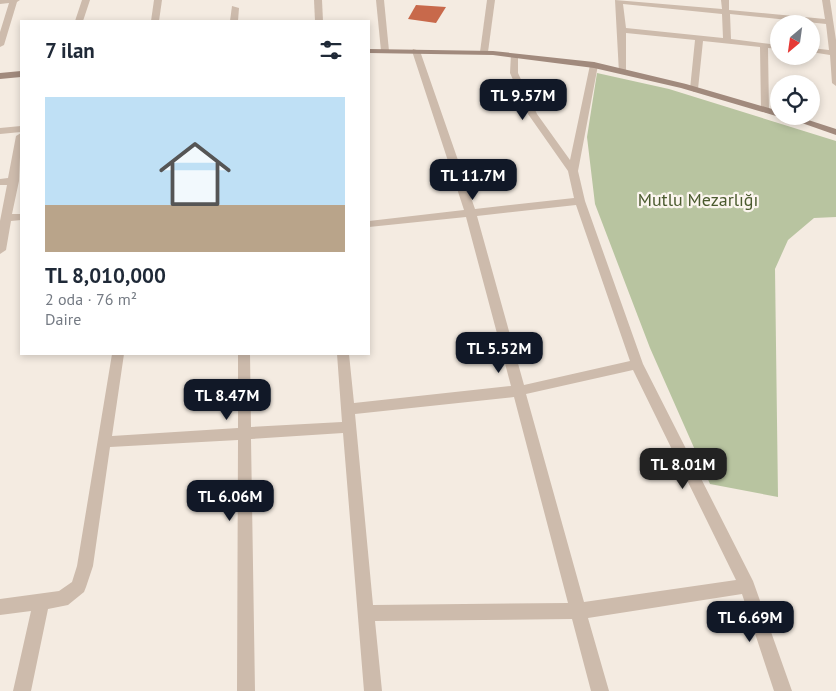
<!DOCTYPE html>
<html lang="tr">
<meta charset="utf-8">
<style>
:root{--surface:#fff;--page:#f6f6f7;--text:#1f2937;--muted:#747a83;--line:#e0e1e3;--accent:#111827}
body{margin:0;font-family:"PT Sans",sans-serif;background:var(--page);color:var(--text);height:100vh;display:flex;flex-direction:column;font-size:19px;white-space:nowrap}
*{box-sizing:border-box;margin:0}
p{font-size:16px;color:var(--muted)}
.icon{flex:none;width:28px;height:28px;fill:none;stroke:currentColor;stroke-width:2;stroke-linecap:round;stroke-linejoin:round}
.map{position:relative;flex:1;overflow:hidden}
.side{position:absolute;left:20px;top:20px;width:350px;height:335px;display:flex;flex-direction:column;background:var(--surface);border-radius:0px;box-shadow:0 2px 8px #0003}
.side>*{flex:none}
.needle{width:32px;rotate:209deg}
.controls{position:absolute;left:770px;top:15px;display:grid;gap:10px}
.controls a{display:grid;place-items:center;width:50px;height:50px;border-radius:50%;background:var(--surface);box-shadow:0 2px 8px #0003;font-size:25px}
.price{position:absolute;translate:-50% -42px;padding:0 11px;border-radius:10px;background:var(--accent);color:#fff;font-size:16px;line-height:32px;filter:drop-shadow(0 1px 2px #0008)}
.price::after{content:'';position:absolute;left:50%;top:30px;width:15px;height:11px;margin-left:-8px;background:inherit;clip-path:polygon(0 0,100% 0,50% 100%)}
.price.selected{background:#222;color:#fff}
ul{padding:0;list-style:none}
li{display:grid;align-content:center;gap:10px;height:265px;padding:0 25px}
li+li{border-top:1px solid var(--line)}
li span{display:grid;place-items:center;height:155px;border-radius:0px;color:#555}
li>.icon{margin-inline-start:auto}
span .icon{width:90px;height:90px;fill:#fffc;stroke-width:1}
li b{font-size:21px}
h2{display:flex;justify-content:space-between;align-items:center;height:60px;padding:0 25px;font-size:21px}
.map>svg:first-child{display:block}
.green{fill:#b8c4a0}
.building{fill:#c8694b}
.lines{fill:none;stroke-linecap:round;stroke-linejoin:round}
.minor{fill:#cdbbac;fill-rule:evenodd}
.secondary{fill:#a18a7d;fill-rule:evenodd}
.labels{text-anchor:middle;stroke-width:4.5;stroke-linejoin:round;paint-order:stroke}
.park-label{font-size:18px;fill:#4a5a2e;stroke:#fbf5ee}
</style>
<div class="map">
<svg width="836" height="691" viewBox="0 0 836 691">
<rect width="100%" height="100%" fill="#f4ebe1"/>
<!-- green -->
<polygon class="green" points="597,73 669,89 836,141 836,217 814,218 788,240 775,269 778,497 710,484 650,348 595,204 587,137"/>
<!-- building -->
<polygon class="building" points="416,5 446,7 436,23 408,19"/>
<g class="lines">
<!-- minor -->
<g class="minor">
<polygon points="0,0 20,0 17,2 4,45 0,47 0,32 9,3 0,4"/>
<polygon points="82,0 90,0 83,21 75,21"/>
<polygon points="154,0 162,0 159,21 151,21"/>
<polygon points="314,0 322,0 323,21 315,21"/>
<polygon points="376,0 384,0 389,51 385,53 381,51"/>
<polygon points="487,0 495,0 488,52 484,54 480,52"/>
<path d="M 615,0 L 722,9 L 721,0 L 729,0 L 729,10 L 825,19 L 822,0 L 830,0 L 836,40 L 836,86 L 832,83 L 830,55 L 811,52 L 811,48 L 829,50 L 826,24 L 730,14 L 731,39 L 779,45 L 779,49 L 768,48 L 769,112 L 766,113 L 761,110 L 760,47 L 703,41 L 698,89 L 694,92 L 690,89 L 695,40 L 626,33 L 626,71 L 619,73 ZM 623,4 L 722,14 L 723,38 L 626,28 Z"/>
<polygon points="232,6 239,8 238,21 230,21"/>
<path d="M 413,49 L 420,51 L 475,209 L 574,198 L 568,171 L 528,114 L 510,73 L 511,54 L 518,56 L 518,73 L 537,114 L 570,160 L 590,65 L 594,62 L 598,65 L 578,171 L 585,201 L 643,364 L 753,581 L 792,691 L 774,691 L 742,594 L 588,618 L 609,691 L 591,691 L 572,619 L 375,621 L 382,691 L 364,691 L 343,433 L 251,439 L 255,691 L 237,691 L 238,440 L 110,447 L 93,566 L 86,587 L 84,592 L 68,605 L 48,609 L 31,691 L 13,691 L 31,611 L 0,615 L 0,599 L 59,591 L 72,582 L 77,566 L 112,354 L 124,354 L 112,436 L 238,428 L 238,354 L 250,354 L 251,427 L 342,422 L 337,354 L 349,354 L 354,403 L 511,386 L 466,217 L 369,227 L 369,221 L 464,210 L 412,51 ZM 576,205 L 630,361 L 524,385 L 477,216 ZM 633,370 L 736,580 L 584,602 L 526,394 ZM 514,397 L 568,603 L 373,605 L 355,414 Z"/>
<polygon points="21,126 21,132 0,134 0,128"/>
<polygon points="21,133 19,181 12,214 21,214 21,220 11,221 6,250 0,254 0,221 7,185 0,185 0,179 8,178 16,136"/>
</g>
<!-- secondary -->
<g class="secondary">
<polygon points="369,49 493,51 594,62 686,84 779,111 779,116 781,116 776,116 681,88 594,68 493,55 369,53"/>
<polygon points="21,71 21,77 0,79 0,73"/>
<polygon points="782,116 796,116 836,129 836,135"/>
</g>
</g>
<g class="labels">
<!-- park labels -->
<g class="park-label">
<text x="698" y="206">Mutlu Mezarlığı</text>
</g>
</g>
</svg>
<div class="controls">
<a><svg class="needle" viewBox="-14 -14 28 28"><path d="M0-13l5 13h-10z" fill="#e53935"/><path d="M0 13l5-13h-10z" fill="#747a83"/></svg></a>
<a><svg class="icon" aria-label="locate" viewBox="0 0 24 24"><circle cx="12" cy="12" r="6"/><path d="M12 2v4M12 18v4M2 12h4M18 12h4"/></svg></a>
</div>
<b class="price" style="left:523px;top:121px">TL 9.57M</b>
<b class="price" style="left:473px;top:201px">TL 11.7M</b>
<b class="price" style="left:499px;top:374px">TL 5.52M</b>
<b class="price" style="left:227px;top:421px">TL 8.47M</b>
<b class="price selected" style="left:683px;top:490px">TL 8.01M</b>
<b class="price" style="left:230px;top:522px">TL 6.06M</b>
<b class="price" style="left:750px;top:643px">TL 6.69M</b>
<section class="side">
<h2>7 ilan<svg class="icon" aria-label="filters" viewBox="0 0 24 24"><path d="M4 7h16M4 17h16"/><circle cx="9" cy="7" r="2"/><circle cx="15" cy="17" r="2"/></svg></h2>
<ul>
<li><span style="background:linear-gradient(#bfe0f5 70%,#b9a48a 0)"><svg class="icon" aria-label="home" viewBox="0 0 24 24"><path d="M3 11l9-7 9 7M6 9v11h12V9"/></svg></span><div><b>TL 8,010,000</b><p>2 oda · 76 m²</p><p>Daire</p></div></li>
</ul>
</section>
</div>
